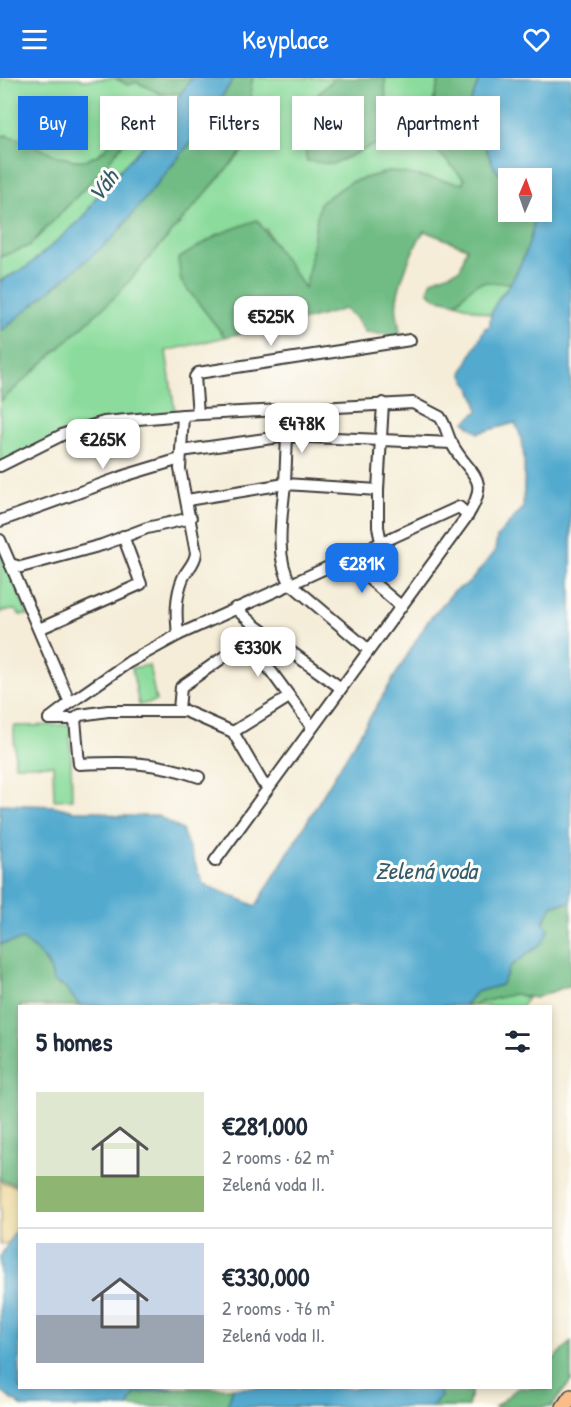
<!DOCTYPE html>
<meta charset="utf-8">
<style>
:root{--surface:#fff;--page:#f2f2f3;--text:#1f2937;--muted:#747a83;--line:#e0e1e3;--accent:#1a73e8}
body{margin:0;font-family:"Patrick Hand",sans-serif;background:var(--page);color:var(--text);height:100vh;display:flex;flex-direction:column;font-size:22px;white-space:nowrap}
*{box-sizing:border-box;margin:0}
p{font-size:20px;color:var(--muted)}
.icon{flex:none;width:33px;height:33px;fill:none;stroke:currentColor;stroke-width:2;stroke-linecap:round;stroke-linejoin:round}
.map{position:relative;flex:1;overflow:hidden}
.sheet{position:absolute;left:18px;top:927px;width:534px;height:384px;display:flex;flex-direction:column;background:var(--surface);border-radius:0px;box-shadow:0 3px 9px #0003}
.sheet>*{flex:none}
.hud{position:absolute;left:18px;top:18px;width:536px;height:54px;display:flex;gap:12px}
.needle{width:39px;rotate:2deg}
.controls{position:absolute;left:498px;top:90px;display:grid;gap:12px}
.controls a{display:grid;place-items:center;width:54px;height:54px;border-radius:0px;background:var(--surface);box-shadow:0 3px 9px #0003;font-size:30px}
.price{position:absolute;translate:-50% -51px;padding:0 14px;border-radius:12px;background:#fff;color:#222;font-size:20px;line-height:39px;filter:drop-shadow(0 2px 3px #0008)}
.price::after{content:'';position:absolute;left:50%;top:36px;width:18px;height:14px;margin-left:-9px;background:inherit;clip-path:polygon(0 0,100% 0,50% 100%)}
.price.on{background:var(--accent);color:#fff}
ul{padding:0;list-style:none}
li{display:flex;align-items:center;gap:18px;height:150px;padding:0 18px}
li+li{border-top:2px solid var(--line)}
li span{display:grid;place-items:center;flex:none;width:168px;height:120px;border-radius:0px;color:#555}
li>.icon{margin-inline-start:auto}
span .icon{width:72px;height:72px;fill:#fffc;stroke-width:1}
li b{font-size:26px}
h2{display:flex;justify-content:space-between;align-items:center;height:72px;padding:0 18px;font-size:26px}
.chip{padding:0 21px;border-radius:0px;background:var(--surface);box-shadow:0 3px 9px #0003;font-size:21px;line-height:54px}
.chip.on{background:var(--accent);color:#fff}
header{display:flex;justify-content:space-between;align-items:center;height:78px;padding:0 18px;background:var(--accent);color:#fff;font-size:27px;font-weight:600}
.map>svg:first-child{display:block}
.green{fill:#8bdc9c;stroke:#547c5c;stroke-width:1.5}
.forest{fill:#70bc84;stroke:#466c50;stroke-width:1.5}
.sand{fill:#eeda9e;stroke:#857b5d;stroke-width:1.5}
.water{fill:#53aacf;stroke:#386376;stroke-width:1.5}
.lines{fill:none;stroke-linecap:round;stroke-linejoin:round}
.minor-casing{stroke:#3d3b38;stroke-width:14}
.highway-casing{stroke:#3d3b38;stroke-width:18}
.minor{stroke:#fff;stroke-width:10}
.highway{stroke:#f8bd88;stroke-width:15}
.labels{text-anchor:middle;stroke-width:6;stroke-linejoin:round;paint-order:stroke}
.water-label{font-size:24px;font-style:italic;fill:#355c6d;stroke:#fdfcf7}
</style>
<header><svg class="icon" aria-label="menu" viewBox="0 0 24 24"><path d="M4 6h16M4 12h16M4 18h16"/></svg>Keyplace<svg class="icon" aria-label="heart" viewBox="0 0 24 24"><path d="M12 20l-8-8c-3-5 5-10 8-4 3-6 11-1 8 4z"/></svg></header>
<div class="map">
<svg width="571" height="1329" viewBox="0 0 571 1329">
<rect width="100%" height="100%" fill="#fdfcf7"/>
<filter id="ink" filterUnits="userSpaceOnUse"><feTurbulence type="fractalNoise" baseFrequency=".0167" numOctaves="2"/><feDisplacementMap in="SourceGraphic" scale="12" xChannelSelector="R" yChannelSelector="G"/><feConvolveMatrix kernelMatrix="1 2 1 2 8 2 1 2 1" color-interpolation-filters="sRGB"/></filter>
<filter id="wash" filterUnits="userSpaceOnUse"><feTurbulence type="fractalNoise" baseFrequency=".008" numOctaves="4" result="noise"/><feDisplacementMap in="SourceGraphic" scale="24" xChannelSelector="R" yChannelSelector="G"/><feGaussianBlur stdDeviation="1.35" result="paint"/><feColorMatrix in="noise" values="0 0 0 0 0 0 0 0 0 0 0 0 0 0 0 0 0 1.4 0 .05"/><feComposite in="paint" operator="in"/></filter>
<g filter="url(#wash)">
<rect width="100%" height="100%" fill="#f5edd8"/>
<!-- green -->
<g class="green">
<path d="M 0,0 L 79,0 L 82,2 L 115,0 L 128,7 L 137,4 L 161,16 L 182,15 L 141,70 L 100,113 L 84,139 L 27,189 L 0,203 L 0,179 L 29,168 L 103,91 L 127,60 L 150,37 L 134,33 C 120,41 115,49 112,65 C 104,72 95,80 84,82 C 66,85 23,66 7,57 L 0,58 Z"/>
<path d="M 253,0 L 335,0 C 301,32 299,37 307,83 L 386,32 L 385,0 L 440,0 L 429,39 L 429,64 L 464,101 L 463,106 L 391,93 L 350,104 L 320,125 C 313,154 313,182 305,210 L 281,179 L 266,151 L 181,203 L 225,259 L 166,273 L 176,341 C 147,342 106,343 79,353 C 51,363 25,379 0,394 L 0,324 L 116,218 L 267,45 C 255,33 247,17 253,0 Z"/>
<polygon points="485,202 511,205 499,219 490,237 456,225 472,208"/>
<polygon points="0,472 28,537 20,537 15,532 1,533 0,537"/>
<polygon points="149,587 156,623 139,627 132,590"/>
<polygon points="70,647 72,721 54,722 53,687 15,687 14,648"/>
<polygon points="514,915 528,920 522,928 475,928 478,925"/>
</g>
<!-- forest -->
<g class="forest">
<polygon points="115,0 192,0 182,15 161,16 137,4 128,7"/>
<path d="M 234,0 L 253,0 C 247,17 254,33 267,45 L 116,218 L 0,324 L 0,254 L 113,160 L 200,53 Z"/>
<path d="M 335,0 L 385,0 L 386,32 L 378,65 L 333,86 L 307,83 C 299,37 301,32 335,0 Z"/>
<path d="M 440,0 L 480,0 L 468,30 L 495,91 L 508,104 L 508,134 L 535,134 L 533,159 L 511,205 C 478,205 481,198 456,225 L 435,220 L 428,213 L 432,202 L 460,191 L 467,170 L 424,153 C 413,169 393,216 397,235 C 398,244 400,250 400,259 L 365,254 L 356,240 L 344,231 L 310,241 L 225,259 L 181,203 L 178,181 L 219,156 L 257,142 L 305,210 C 313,182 313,153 320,125 L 351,104 L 391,93 L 463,106 L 464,101 L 429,64 L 429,39 Z"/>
<path d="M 143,32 L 151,37 L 127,60 L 103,91 L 29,168 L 0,179 L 0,58 C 24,55 57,86 84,82 C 124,75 104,34 143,32 Z"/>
<polygon points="571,824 571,907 535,920 514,916 478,925 475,928 464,928 476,914 501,907 511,888 542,865 543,844 553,827"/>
<polygon points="23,862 39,873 60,908 65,909 80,928 20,928 19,1107 0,1102 0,866"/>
<polygon points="571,1264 571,1303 551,1329 495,1329 518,1310 550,1310 551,1284"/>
<polygon points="180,1310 233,1310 227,1329 128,1329 135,1316"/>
<polygon points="438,1310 472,1310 468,1329 431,1329 441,1318"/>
</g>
<!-- sand -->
<polygon class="sand" points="0,1104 19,1109 19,1147 9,1165 0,1166"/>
<!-- water -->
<g class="water">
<polygon points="192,0 234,0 200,53 113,160 0,254 0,203 27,189 84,139 100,113 141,70"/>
<path d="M 480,0 L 571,0 L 571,824 L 553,827 L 543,844 L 549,851 L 542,865 L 511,888 L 501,907 L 476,914 L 464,928 L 80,928 L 65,909 L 53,903 C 51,882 37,874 23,862 L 0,866 L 0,726 L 54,728 L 74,733 L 98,733 L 117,738 L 158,738 L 182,752 L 203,806 L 256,828 L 428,543 L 454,513 L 469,505 L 495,473 L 497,459 L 523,430 C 524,404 528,368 515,345 L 478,355 L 465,344 L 478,333 C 477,318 468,308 462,295 L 485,250 L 490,248 C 489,228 502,220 511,204 C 525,181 533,159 535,134 L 542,134 L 542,100 L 508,100 L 508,104 L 495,91 L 468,30 Z"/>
<polygon points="19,1147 20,1310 180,1310 135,1316 128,1329 23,1329 0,1313 0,1179"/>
<polygon points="233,1310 438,1310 441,1318 431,1329 227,1329"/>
</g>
</g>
<g filter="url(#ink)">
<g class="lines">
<!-- minor casing -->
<g class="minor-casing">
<g id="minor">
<polyline points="288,332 287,358 452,365"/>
<polyline points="198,336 195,299 198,295 410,262"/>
<polyline points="181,373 287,358 285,406 187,422"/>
<path d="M 0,388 L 64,356 L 104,344 L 183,337 L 413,325 L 440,339 C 446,347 447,357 452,366 C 469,398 492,398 468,437 L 215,783"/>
<polyline points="378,412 383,325"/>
<polyline points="0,443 127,397 180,381"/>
<polyline points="0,462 70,625 49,641"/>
<path d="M 381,464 L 378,449 L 378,412 L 285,406 C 282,436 274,479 291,506 L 459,429 L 468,437"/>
<polyline points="344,480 401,528"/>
<polyline points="10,486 21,489 102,467 147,450 191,440"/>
<polyline points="235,530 254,547 341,610"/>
<polyline points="254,547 248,562 312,649"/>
<polyline points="39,551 141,506 123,458"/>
<path d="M 178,557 C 176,538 175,519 183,500 C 187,491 195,486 196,475 L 180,391 L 183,337"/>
<polyline points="70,625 129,584 178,557 291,506 369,572"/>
<polyline points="179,632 181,609 248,562"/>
<polyline points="49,641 75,641 80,637 108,633 185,633 233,654 262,704 268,709"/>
<path d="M 75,641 L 79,686 C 126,684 154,683 199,699"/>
<polyline points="233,654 289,619"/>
</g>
</g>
<!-- highway casing -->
<g class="highway-casing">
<polyline id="highway" points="564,1329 571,1319"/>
</g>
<!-- minor -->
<use href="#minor" class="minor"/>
<!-- highway -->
<use href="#highway" class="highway"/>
</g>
</g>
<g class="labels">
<!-- water labels -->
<g class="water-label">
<text transform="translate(103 108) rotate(-52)" y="8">Váh</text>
<text x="426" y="801">Zelená voda</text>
</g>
</g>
</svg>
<div class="controls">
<a><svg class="needle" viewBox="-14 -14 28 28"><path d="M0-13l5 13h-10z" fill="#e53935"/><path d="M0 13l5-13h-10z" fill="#747a83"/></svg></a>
</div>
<b class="price" style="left:271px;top:269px">€525K</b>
<b class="price" style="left:302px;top:376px">€478K</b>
<b class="price" style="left:103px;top:392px">€265K</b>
<b class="price on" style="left:362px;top:516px">€281K</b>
<b class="price" style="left:258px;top:600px">€330K</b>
<div class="hud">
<a class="chip on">Buy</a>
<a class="chip">Rent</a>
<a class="chip">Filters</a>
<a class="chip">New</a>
<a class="chip">Apartment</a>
</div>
<section class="sheet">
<h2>5 homes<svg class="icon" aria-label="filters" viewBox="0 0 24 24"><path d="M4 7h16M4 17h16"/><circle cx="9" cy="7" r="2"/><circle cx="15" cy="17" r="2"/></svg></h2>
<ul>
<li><span style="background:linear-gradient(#dfe7d0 70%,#8fb573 0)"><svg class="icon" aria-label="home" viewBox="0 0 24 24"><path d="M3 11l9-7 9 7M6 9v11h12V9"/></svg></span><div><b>€281,000</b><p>2 rooms · 62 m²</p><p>Zelená voda II.</p></div></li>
<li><span style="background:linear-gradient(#c9d6e8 60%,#9aa5b1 0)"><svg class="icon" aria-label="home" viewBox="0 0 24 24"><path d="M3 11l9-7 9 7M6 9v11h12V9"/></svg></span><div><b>€330,000</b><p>2 rooms · 76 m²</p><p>Zelená voda II.</p></div></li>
</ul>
</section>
</div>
